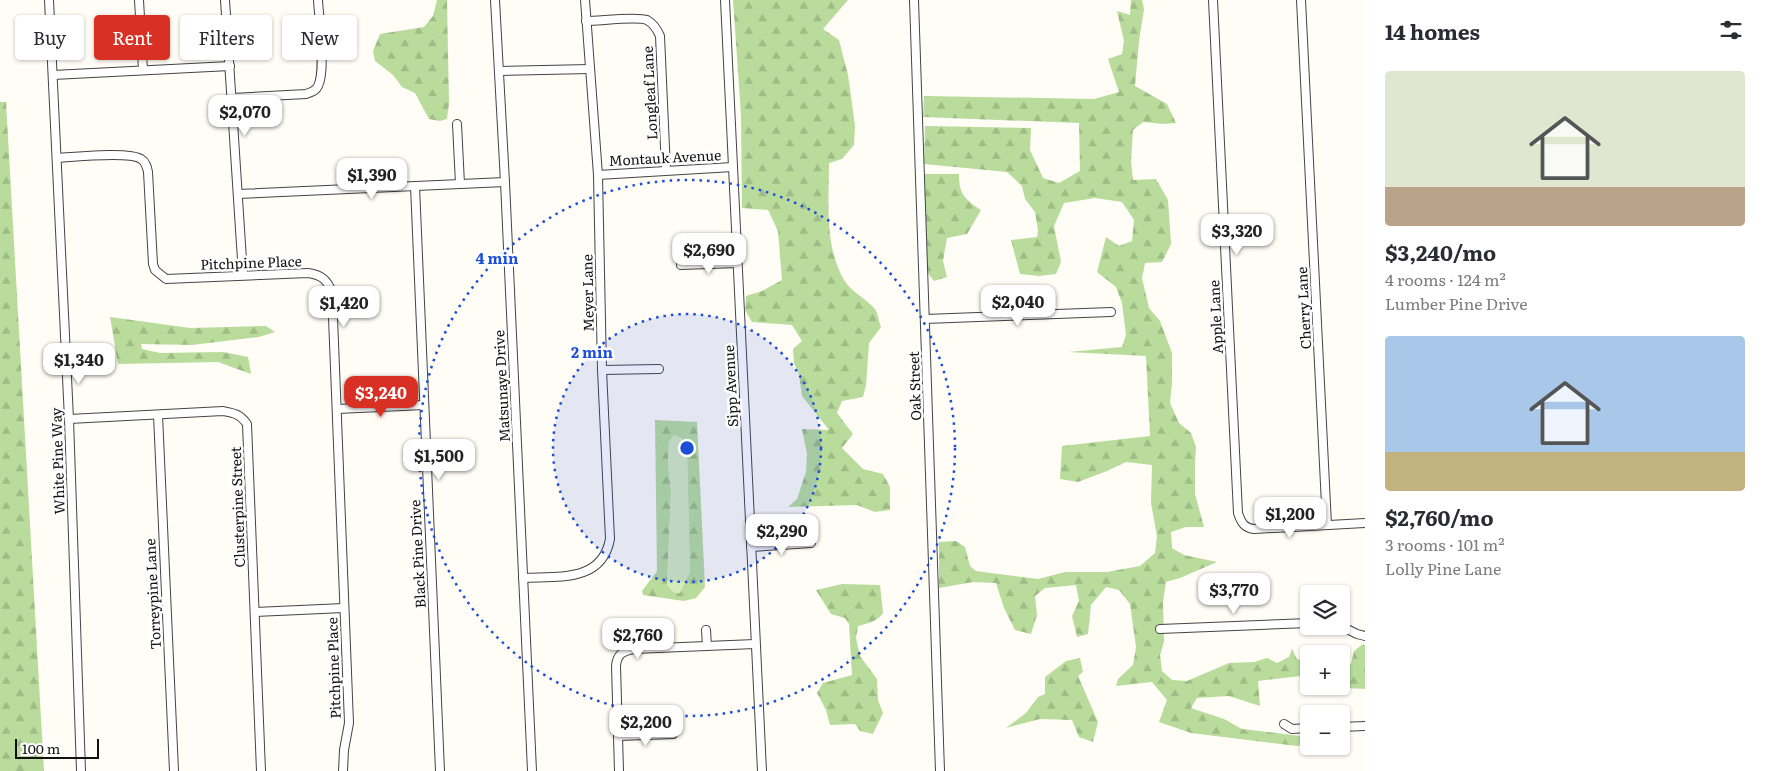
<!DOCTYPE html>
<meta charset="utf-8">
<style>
:root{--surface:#fff;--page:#f7f7f7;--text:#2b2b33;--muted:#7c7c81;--accent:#d93025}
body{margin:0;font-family:Literata,serif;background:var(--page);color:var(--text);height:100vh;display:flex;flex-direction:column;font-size:19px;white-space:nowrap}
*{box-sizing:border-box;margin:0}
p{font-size:16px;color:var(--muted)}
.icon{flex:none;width:28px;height:28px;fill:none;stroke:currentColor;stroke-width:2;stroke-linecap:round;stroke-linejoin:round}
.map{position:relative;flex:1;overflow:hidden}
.side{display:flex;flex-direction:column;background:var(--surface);width:400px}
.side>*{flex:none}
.banner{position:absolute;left:15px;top:15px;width:475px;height:45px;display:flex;gap:10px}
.tools{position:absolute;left:1300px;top:585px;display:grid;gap:10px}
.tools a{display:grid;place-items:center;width:50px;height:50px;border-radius:5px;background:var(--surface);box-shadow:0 1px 4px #0004;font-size:25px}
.scale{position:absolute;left:15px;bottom:12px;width:84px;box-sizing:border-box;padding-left:5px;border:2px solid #111;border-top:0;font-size:14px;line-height:18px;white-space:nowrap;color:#111;-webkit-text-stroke:4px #fff;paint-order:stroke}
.price{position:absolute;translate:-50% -42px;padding:0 11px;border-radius:10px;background:#fff;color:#222;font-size:16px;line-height:32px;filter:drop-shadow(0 1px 2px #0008)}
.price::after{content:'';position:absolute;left:50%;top:30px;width:15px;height:11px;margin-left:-8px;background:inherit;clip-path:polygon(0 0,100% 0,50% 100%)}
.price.active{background:var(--accent);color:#fff}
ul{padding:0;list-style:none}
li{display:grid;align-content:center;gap:10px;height:265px;padding:0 20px}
li span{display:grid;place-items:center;height:155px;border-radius:5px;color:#555}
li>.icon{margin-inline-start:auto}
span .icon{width:90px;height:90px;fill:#fffc;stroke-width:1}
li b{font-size:21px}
h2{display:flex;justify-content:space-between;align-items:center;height:60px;padding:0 20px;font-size:21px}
.chip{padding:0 18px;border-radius:5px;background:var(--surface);box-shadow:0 1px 4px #0004;font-size:18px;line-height:45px}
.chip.active{background:var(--accent);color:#fff}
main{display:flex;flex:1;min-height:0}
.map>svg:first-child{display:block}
.grass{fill:#d5ebbd}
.forest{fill:url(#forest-firs);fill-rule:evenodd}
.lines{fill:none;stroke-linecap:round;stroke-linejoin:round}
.minor-casing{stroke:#444;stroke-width:10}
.minor{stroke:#fff;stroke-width:8}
.ring{fill:none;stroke:#1d4ed8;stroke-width:2.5;stroke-dasharray:2.5 5}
.labels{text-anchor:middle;stroke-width:5;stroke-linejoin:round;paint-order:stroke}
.street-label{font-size:14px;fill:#111;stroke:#fff}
.centre{fill:#1d4ed8;stroke:#fff;stroke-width:2.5}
.ring-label{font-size:15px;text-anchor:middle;font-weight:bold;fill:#1d4ed8;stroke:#fff;stroke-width:5;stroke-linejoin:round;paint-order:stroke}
</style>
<main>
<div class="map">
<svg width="1365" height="771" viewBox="0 0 1365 771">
<defs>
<pattern id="forest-firs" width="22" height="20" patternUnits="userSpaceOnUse" patternTransform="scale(1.25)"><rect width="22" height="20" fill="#b9dc9c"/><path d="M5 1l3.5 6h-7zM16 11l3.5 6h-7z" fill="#9ebc85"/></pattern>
</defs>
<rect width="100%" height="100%" fill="#fffdf5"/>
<!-- grass -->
<polygon class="grass" points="674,435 683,439 687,453 690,572 681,594 675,593 667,585 671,491 668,462 669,442"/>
<!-- forest -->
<g class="forest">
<polygon points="437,0 447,0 449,104 447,119 440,121 429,119 415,93 402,87 393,75 375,61 373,51 380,34 424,27 433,16"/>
<path d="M 733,0 L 848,0 L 823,29 L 839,40 L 848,75 L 855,126 L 854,145 L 842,159 L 829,163 C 829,202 824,245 844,280 C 852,293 866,298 875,309 C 878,313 879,322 881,327 L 869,343 L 866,385 L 863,397 L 842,401 L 837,413 L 853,434 L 842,448 L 863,469 L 883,474 L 890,487 L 890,510 L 875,512 L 857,505 L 788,507 L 797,499 L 806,472 L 807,454 L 802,429 L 829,430 L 802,396 L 799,375 L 794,363 L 793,349 L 802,341 L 792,325 L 752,322 L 745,310 L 746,296 L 762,291 L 782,280 L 778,231 L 768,210 L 742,208 L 741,115 Z"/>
<polygon points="1131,0 1142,0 1144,9 1139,41 1135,86 1167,104 1176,123 1163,124 1143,122 1133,130 1131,161 1133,180 1156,179 1168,200 1171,244 1162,262 1145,263 1142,278 1149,308 1160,321 1172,353 1172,383 1170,403 1179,423 1191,433 1196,447 1195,464 1195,494 1204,527 1186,527 1171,532 1172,548 1184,555 1217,562 1180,578 1166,582 1163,602 1164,642 1160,655 1162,671 1172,680 1187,681 1229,663 1254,662 1267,658 1277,663 1289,657 1292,649 1297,659 1309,662 1309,684 1301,676 1258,681 1260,706 1229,696 1197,698 1191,708 1224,719 1242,729 1309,737 1309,743 1297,746 1191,733 1159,722 1167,700 1152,682 1116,686 1118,679 1133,665 1136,647 1130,604 1119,590 1106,587 1091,605 1088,634 1077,637 1072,616 1079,601 1076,585 1045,588 1035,596 1037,615 1031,634 1015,630 1004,608 996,583 973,582 939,588 939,542 956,541 965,547 970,566 976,571 1038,579 1065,572 1107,572 1140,566 1155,553 1157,536 1151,503 1152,465 1126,462 1107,471 1078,482 1060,479 1062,446 1150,436 1146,356 1068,352 1122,347 1126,335 1122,303 1116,287 1097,272 1106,237 1119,246 1132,241 1134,220 1122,202 1095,198 1064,203 1054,226 1061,262 1056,274 1039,276 1020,274 1011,240 1037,237 1038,230 1035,212 1025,199 1022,186 1007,172 924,164 925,126 1031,128 1030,150 1043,178 1059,183 1080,171 1079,123 923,117 924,96 1094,99 1119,92 1108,59 1122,54 1124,41 1117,11 1130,15"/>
<polygon points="0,102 6,102 44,771 0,771"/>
<path d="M 923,174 L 959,174 C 959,195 965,199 981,210 L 967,234 L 947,238 L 943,261 L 947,277 L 934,281 L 927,272 Z"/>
<polygon points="110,317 190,328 266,326 275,332 259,337 192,345 141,344 142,349 160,353 223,352 248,357 251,374 218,362 118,364"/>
<path d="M 655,420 L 697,422 L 705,587 L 696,598 L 684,601 L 643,595 L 642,591 L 657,571 ZM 674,435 L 683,439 L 687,453 L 690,572 L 680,593 L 675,593 L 667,585 L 671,491 L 668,462 L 669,442 Z"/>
<path d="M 842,584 L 880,585 L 883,613 C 877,622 868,623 858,626 L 856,638 L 860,656 L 877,679 L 878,700 L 883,713 L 873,734 L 860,731 L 855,724 L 830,725 L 826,710 L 817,693 L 823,683 L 852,675 L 849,624 L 845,618 L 831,614 L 816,590 Z"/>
<polygon points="1363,644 1365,646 1365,689 1311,686 1341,686 1341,669 1351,664 1354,651"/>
<polygon points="1080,658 1083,672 1078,676 1098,722 1093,742 1079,737 1072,720 1040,719 1006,728 1026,713 1038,697 1045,694 1045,677 1066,661"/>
</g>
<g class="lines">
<!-- minor casing -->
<g class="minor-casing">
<g id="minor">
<polyline points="49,0 69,419 81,771"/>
<polyline points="139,0 143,70"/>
<polyline points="225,0 243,275"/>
<polyline points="495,0 505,182 532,771"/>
<polyline points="725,0 762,771"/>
<polyline points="914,0 940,771"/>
<path d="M 1213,0 L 1238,513 C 1241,522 1244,528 1254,529 L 1365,523"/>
<polyline points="1301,0 1327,525"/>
<path d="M 586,21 C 600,21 637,16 647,20 C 654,24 657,29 660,36 L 666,170"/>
<polyline points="499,71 590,69"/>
<polyline points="53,75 230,66"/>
<path d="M 232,98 L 306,94 C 311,92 316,91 318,86 C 326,71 319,18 318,0"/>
<polyline points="457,124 460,184"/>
<path d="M 57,158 C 73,157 129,151 141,159 C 146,162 147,167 148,172 L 153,264 L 155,270 L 166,279 L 308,273 C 322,275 327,280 332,292 L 349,723 L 344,750 L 343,771"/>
<polyline points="598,175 733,167"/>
<polyline points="415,186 440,771"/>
<polyline points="238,194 505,182"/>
<polyline points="681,265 737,263"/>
<polyline points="925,319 1111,312"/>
<polyline points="602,370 659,369"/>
<polyline points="337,409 424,405"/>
<polyline points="158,415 174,771"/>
<path d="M 69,419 L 223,411 C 234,413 240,414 247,424 L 261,771"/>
<polyline points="751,547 811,543"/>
<path d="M 523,578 C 557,576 602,583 610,539 L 602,370 L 598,175 L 585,0"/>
<polyline points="255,612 344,608"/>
<polyline points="1341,626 1357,634 1365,636"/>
<polyline points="1160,629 1309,623"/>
<polyline points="706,630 707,646"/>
<polyline points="1284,724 1292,729 1309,728"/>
<polyline points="1341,727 1365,726"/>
<polyline points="618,736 673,734"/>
<path d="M 619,771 L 616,666 C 617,654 623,651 634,649 L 755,644"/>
</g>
</g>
<!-- minor -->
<use href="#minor" class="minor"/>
</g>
<!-- distance rings -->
<circle cx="687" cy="448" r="134" fill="#1d4ed8" fill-opacity=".12"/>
<g class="ring">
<circle cx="687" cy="448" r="134"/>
<circle cx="687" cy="448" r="268"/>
</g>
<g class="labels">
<!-- street labels -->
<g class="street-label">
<text transform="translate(650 93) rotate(-93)" y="5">Longleaf Lane</text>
<text transform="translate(665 158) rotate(-3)" y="5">Montauk Avenue</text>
<text transform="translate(251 263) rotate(-2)" y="5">Pitchpine Place</text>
<text transform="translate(588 293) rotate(-91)" y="5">Meyer Lane</text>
<text transform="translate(1304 308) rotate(-93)" y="5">Cherry Lane</text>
<text transform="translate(1216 317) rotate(-93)" y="5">Apple Lane</text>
<text transform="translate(502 386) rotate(-93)" y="5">Matsunaye Drive</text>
<text transform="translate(731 386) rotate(-93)" y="5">Sipp Avenue</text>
<text transform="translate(915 386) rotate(-92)" y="5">Oak Street</text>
<text transform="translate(58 461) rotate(-92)" y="5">White Pine Way</text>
<text transform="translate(238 507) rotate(-92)" y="5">Clusterpine Street</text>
<text transform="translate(418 554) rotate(-93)" y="5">Black Pine Drive</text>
<text transform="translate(153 594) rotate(-93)" y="5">Torreypine Lane</text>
<text transform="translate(334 668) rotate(-92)" y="5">Pitchpine Place</text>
</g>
</g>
<circle cx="687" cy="448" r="8" class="centre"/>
<g class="ring-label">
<text x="497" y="264">4 min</text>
<text x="592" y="358">2 min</text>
</g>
</svg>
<div class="tools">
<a><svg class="icon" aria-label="layers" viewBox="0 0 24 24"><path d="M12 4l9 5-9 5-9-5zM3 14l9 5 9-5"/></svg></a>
<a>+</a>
<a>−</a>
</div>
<div class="scale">100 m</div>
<b class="price" style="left:245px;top:137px">$2,070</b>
<b class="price" style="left:372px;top:200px">$1,390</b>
<b class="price" style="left:1237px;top:256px">$3,320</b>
<b class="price" style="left:709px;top:275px">$2,690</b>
<b class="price" style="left:1018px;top:327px">$2,040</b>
<b class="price" style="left:344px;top:328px">$1,420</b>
<b class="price" style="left:79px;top:385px">$1,340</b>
<b class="price active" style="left:381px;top:418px">$3,240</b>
<b class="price" style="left:439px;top:481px">$1,500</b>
<b class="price" style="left:1290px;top:539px">$1,200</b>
<b class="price" style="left:782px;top:556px">$2,290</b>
<b class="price" style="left:1234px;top:615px">$3,770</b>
<b class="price" style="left:638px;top:660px">$2,760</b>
<b class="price" style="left:646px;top:747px">$2,200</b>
<div class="banner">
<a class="chip">Buy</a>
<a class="chip active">Rent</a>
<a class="chip">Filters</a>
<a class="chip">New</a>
</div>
</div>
<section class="side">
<h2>14 homes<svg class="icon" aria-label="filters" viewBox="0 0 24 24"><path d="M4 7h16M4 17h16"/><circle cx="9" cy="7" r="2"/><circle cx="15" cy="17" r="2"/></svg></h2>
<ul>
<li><span style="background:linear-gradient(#dfe7d0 75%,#b9a48a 0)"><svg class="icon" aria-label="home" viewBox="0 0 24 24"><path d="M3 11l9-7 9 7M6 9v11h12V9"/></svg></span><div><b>$3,240/mo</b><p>4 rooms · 124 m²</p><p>Lumber Pine Drive</p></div></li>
<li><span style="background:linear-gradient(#a9c7e8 75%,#c2b280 0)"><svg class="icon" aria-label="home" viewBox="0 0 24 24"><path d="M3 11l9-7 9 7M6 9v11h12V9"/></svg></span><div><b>$2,760/mo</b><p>3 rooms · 101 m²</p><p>Lolly Pine Lane</p></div></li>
</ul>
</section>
</main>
